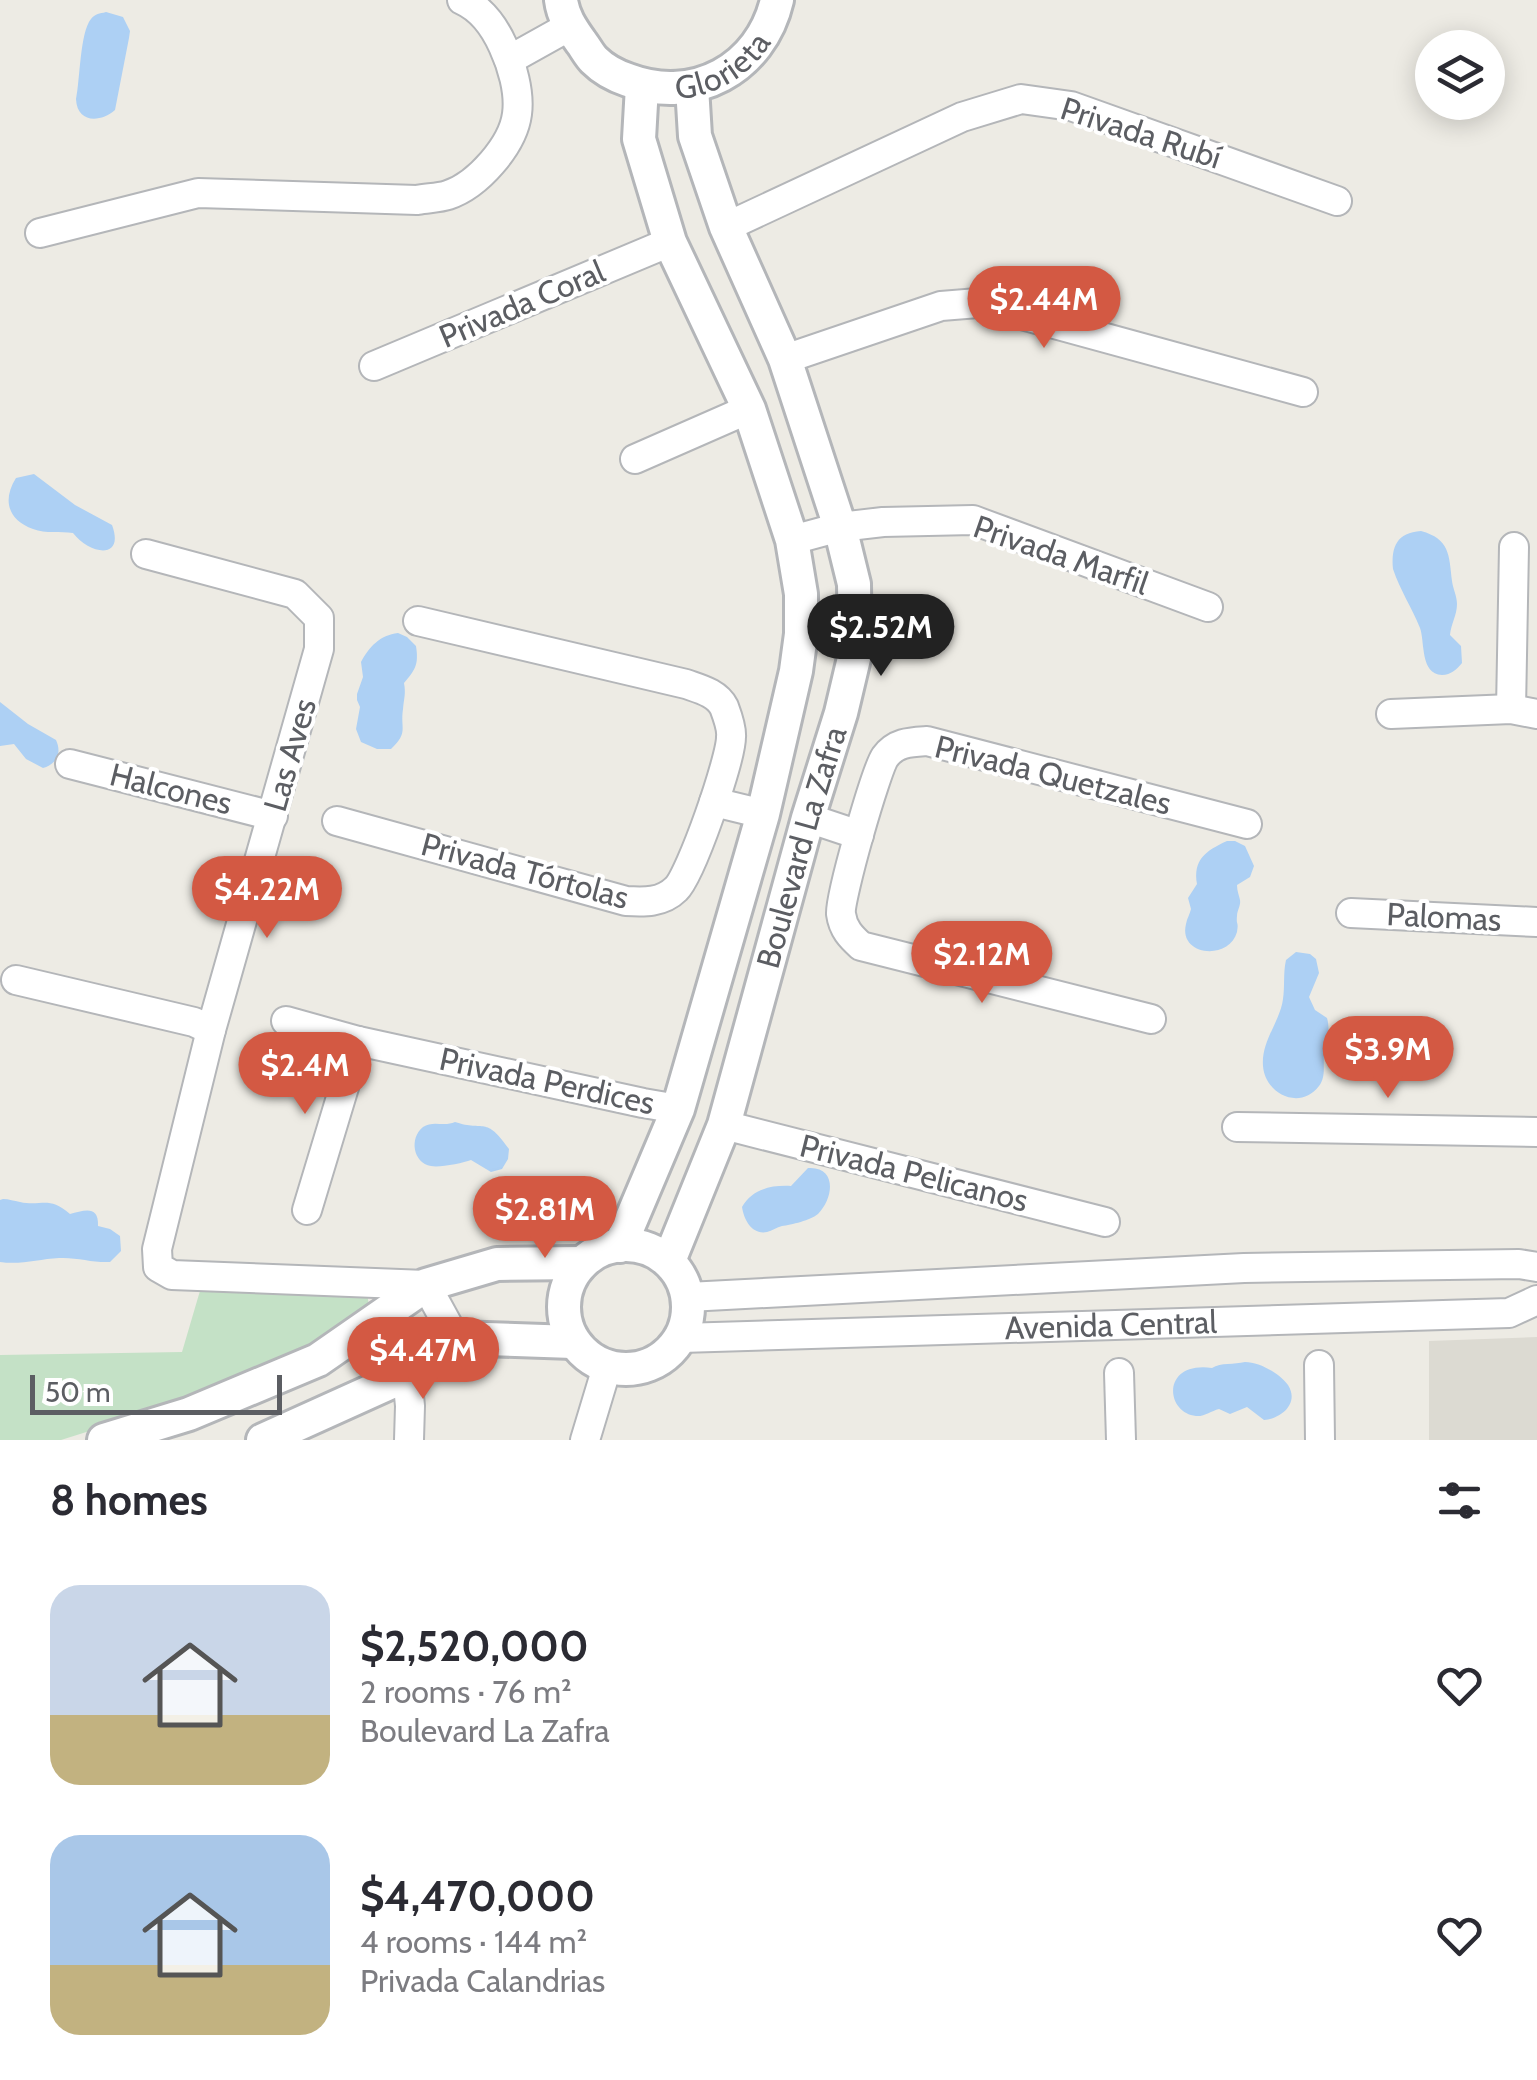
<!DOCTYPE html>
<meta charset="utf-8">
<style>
:root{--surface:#fff;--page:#f2f2f3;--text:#2b2b33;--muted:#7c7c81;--accent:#d35943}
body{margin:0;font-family:Cabin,sans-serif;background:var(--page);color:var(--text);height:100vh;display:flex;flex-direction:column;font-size:38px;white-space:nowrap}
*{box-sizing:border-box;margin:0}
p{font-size:32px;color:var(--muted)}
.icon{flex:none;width:55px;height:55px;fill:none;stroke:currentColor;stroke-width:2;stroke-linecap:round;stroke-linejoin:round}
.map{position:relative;height:1440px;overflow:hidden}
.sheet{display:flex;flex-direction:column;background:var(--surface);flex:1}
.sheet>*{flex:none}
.controls{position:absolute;left:1415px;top:30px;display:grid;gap:20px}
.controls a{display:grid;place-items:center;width:90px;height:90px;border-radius:50%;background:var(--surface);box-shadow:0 5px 25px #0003;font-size:50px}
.scale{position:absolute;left:30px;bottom:25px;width:252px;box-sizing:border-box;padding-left:10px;border:5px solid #5c5e63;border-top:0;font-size:28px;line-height:35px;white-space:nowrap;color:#5c5e63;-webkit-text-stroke:8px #fff;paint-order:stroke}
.price{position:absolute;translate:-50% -85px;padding:0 22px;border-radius:35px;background:var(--accent);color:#fff;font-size:32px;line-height:65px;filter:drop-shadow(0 2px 5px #0008)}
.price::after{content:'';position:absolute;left:50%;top:60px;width:30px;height:22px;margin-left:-15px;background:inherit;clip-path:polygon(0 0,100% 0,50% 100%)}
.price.on{background:#222;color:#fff}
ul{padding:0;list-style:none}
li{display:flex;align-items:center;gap:30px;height:250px;padding:0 50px}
li span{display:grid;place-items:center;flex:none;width:280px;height:200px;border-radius:30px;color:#555}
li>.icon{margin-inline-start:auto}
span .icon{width:120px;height:120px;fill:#fffc;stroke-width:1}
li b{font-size:42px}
h2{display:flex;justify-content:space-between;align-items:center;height:120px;padding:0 50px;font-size:42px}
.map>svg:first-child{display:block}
.education{fill:#dcdad2}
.green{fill:#c4e1c6}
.water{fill:#add0f4}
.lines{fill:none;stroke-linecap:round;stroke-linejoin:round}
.minor-casing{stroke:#b4b6b9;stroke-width:32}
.tertiary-casing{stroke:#b4b6b9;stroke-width:38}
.minor{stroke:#fff;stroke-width:28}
.tertiary{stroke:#fff;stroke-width:32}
.labels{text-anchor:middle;stroke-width:8;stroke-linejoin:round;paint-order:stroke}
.street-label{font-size:32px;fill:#5c5e63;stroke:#fff}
</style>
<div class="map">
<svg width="1537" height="1440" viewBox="0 0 1537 1440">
<rect width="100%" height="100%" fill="#edebe4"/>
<!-- education -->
<polygon class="education" points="1537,1337 1537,1440 1429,1440 1429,1341"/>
<!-- green -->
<polygon class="green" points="202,1284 367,1293 369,1306 365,1318 263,1372 118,1422 61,1440 0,1440 0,1355 182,1352"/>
<!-- water -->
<g class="water">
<path d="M 106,12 L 123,17 L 130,31 L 129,38 L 115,110 C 100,123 77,123 76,99 C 80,80 80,32 91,19 C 96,13 99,14 106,12 Z"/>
<path d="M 34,474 L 75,505 L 112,525 C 125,560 90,555 73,533 C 60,531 46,534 33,529 C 8,520 2,500 16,478 Z"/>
<path d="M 1421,531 C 1450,539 1449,555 1452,581 C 1453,589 1457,596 1457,604 C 1457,615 1451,624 1450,635 L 1461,646 L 1462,663 C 1457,669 1451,675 1442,675 C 1420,674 1425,642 1420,628 C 1412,608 1400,590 1393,569 C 1391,546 1397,533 1421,531 Z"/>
<path d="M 398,633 L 407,637 L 416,646 C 419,665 415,670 404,683 C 406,694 404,698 403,709 C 400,729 409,732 391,749 L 377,749 L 361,742 L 356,729 L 360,707 L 357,700 L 357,694 L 363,677 L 361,662 C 369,647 380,635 398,633 Z"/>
<path d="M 0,702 L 28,724 L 56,740 C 62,753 57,764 43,768 L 26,759 L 14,744 L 0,746 Z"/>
<path d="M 1227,841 L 1235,841 L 1245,846 L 1254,866 L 1250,877 L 1237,885 C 1237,891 1239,895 1240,900 C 1241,905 1237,911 1237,916 C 1236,926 1239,921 1237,932 C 1229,961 1178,956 1186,924 C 1187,918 1190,914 1191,909 L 1188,898 L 1197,884 C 1193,860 1205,851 1227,841 Z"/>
<path d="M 1296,952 L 1310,954 L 1316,959 L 1319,973 L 1309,997 L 1315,1010 L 1327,1018 C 1331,1032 1326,1041 1324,1055 C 1323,1066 1326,1077 1319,1086 C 1300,1111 1265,1094 1263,1066 C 1261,1041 1280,1022 1283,999 C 1285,986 1283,973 1286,960 Z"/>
<path d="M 455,1122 C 485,1132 485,1115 509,1149 L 508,1159 L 502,1169 L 491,1172 L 471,1160 C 463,1163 439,1168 431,1166 C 413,1163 409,1138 423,1127 C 433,1120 444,1127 455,1122 Z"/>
<path d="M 808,1168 C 837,1166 834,1198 818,1214 C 811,1220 791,1225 782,1226 C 777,1227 772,1231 767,1232 C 752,1235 744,1220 742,1207 C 752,1189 771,1185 791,1186 Z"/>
<path d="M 3,1199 C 9,1199 14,1201 20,1202 C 42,1207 48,1195 70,1214 C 83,1211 99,1204 98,1226 L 110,1229 L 120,1236 L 121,1251 L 110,1262 C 93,1263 77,1257 59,1258 C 39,1259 21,1265 0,1262 L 0,1200 Z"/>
<path d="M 1245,1362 C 1260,1362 1280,1374 1288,1385 C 1300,1404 1280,1419 1264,1420 L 1247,1407 L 1230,1414 L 1219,1409 C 1211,1411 1204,1417 1196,1416 C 1165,1413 1161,1361 1212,1368 C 1221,1362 1234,1365 1245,1362 Z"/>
</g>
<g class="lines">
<!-- minor casing -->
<g class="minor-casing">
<g id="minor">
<polyline points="509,60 570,26"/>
<polyline points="726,227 962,117 1021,99 1071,106 1337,201"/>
<path d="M 40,233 L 198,193 L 417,200 C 427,198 439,198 448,195 C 478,185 513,145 517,114 C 520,92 512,65 503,46 C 494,26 482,9 462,0"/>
<polyline points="785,359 941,306 978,303 1303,392"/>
<polyline points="374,366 670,242"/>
<polyline points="635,459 749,409"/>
<polyline points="792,540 840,527 883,522 973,520 1208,607"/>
<polyline points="146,554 295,594 319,618 319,649 211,1030 157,1249 158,1267 172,1275 426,1285 455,1338"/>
<polyline points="1511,709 1514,547"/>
<polyline points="1391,714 1511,709 1537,714"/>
<polyline points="70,764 273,816"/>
<polyline points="714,802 763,814"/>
<polyline points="808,818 859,835"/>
<path d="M 337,821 L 626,901 C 644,902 662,903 676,889 C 691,875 731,759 731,737 C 732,728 727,715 724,707 C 717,693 700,689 686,684 L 418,621"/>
<polyline points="1351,913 1537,922"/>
<polyline points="16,980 194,1022 211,1030"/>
<path d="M 1151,1019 L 861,946 C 851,937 843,929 841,914 C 839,899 876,770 885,757 C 896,742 911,742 927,741 L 1247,824"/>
<polyline points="286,1021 358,1041 643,1103 678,1109"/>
<polyline points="724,1125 1105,1222"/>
<polyline points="1237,1127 1537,1132"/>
<polyline points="307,1210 358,1041"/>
<polyline points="688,1297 1244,1268 1519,1264 1537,1267"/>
<path id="s1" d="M 681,1338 L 1509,1313 L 1537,1300"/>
<polyline points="1319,1365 1320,1440"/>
<polyline points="1119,1373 1121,1440"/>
<polyline points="407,1375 410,1406 409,1440"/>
<polyline points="585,1440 607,1367"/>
</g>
</g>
<!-- tertiary casing -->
<g class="tertiary-casing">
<g id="tertiary">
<path id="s2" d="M 561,0 C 563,16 571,28 581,42 C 585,47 589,55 594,60 C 603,69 616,76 628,80 C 694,105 761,69 777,0"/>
<circle cx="626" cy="1307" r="62"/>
<polyline points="620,1246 678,1109 763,814 796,671 801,634 801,594 792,540 749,409 670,242 639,139 642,86"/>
<path id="s3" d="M 669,1261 L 724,1125 L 808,818 L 841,713 L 855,654 L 854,584 L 840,527 L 785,359 L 726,227 L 695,136 L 692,87"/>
<polyline points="104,1440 189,1414 318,1360 426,1285 497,1264 582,1263"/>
<polyline points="263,1440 407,1375 455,1338 573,1342"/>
</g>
</g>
<!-- minor -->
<use href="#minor" class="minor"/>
<!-- tertiary -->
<use href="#tertiary" class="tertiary"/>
</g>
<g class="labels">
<!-- street labels -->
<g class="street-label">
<text dy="11" stroke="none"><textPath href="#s2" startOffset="210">Glorieta</textPath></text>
<text transform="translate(1141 133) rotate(18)" y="11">Privada Rubí</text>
<text transform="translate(522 304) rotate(-23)" y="11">Privada Coral</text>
<text transform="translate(1061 555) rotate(19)" y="11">Privada Marfil</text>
<text transform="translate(290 755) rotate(-74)" y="11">Las Aves</text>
<text transform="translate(1053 775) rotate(14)" y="11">Privada Quetzales</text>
<text transform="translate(171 789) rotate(14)" y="11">Halcones</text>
<text dy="11" stroke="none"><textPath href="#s3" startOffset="435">Boulevard La Zafra</textPath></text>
<text transform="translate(525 871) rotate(15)" y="11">Privada Tórtolas</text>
<text transform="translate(1444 917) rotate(3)" y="11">Palomas</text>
<text transform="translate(547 1081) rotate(12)" y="11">Privada Perdices</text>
<text transform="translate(914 1173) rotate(14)" y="11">Privada Pelicanos</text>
<text dy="11" stroke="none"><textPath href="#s1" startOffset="430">Avenida Central</textPath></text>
</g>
</g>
</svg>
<div class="controls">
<a><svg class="icon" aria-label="layers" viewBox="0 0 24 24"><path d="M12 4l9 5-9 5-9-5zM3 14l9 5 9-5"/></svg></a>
</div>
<div class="scale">50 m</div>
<b class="price" style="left:1044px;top:351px">$2.44M</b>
<b class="price on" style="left:881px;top:679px">$2.52M</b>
<b class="price" style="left:267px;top:941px">$4.22M</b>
<b class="price" style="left:982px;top:1006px">$2.12M</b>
<b class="price" style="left:1388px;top:1101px">$3.9M</b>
<b class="price" style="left:305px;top:1117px">$2.4M</b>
<b class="price" style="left:545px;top:1261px">$2.81M</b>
<b class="price" style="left:423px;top:1402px">$4.47M</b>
</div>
<section class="sheet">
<h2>8 homes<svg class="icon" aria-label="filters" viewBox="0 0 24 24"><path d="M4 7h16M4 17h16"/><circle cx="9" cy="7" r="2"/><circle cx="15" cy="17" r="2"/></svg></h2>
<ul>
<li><span style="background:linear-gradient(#c9d6e8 65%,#c2b280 0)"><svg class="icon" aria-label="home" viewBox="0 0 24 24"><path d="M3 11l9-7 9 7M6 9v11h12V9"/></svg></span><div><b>$2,520,000</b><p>2 rooms · 76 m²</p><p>Boulevard La Zafra</p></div><svg class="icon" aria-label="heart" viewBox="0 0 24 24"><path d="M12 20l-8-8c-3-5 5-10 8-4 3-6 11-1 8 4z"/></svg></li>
<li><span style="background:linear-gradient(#a9c7e8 65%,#c2b280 0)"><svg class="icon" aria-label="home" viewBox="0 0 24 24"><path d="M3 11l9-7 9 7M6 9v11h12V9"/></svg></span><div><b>$4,470,000</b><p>4 rooms · 144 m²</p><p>Privada Calandrias</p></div><svg class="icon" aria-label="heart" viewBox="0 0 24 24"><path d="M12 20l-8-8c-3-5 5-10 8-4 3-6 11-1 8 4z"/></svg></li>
</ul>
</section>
